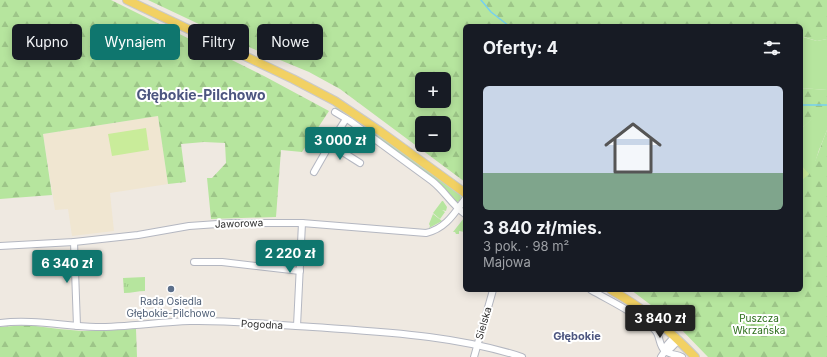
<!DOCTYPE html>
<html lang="pl">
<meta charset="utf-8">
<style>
:root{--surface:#171b24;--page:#242831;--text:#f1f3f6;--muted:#9ea1a6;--accent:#0f766e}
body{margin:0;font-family:Inter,sans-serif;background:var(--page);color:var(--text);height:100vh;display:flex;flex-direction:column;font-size:15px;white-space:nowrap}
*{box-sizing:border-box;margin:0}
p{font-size:13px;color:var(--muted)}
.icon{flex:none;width:22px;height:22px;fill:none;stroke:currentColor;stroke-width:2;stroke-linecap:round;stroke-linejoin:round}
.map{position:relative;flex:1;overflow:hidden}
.side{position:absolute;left:463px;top:24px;width:340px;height:268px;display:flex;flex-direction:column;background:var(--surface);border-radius:6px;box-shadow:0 2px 10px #0003}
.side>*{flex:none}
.top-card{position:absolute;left:12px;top:24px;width:380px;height:36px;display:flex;gap:8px}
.controls{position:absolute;left:415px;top:72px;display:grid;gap:8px}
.controls a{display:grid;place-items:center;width:36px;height:36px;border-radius:6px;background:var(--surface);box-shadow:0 2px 10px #0003;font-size:20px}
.price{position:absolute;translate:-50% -34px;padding:0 9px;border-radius:4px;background:var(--accent);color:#fff;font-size:13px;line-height:26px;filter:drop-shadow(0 1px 2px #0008)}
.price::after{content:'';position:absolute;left:50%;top:24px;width:12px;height:9px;margin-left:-6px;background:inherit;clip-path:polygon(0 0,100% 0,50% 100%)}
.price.current{background:#222;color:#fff}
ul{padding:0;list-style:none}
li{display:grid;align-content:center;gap:8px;height:212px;padding:0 20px}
li span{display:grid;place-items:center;height:124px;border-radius:6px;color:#555}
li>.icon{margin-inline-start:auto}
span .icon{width:72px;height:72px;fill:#fffc;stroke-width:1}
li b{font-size:17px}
h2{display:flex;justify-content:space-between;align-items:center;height:48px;padding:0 20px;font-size:17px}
.chip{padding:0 14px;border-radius:6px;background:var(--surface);box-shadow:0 2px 10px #0003;font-size:14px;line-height:36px}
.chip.current{background:var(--accent);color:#fff}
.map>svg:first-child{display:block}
.education{fill:#f0e6d1}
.grass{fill:#b6e59e}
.forest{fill:url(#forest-firs);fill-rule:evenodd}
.park{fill:url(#park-tufts)}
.pitch{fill:#c9ec9a}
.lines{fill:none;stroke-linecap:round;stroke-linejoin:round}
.stream{stroke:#75cff0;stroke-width:1.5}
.minor-casing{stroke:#b4b7c1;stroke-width:8}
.major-casing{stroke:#c9c9c9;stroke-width:10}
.minor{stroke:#fff;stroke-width:6}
.major{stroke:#f2d163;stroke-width:8}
.service-dot{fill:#5c6f8a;stroke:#fff;stroke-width:1.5}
.labels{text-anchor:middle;stroke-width:4;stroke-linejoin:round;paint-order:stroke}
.street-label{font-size:10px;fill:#2e2e2e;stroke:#fff}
.service-label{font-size:10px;fill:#4e5e75;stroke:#fff}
.park-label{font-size:10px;fill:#2c6e1b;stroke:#fff}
.neighbourhood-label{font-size:11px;font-weight:bold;fill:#4d5680;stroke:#fff}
.district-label{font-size:14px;font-weight:bold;fill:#4d5680;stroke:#fff}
</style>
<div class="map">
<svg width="827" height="357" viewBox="0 0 827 357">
<defs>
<pattern id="forest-firs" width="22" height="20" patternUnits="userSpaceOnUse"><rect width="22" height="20" fill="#b6e59e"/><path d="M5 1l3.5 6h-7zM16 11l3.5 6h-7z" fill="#9dc588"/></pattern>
<pattern id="park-tufts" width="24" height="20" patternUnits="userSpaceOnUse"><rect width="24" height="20" fill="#b6e59e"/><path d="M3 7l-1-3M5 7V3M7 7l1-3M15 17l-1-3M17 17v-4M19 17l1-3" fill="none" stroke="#9dc588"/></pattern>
</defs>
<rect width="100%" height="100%" fill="#efe9e1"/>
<!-- education -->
<polygon class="education" points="158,116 168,184 110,193 114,231 72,236 68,209 55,210 43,134"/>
<!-- grass -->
<g class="grass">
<polygon points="803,37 817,41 827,39 827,90 801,88 801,40"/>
<polygon points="336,105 459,192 461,197 460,200 456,203 441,185 395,151 335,110"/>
<polygon points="815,116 827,116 827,130 819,150 814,166 807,180 801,187 801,129"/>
<polygon points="442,201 443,201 447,207 446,211 442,210 445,212 440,219 433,213"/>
<polygon points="433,214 442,221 429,228 430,226 429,224"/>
<polygon points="464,218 465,219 465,232 459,231 459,234 456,234 455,232 453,232"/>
</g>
<!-- forest -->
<g class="forest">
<polygon points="0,0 111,0 264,76 329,111 302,152 281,150 276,217 211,219 207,178 212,178 226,163 225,143 204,142 181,144 186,182 168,184 158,116 43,134 52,195 0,199"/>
<path d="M 148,0 L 827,0 L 827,39 L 817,41 L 804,37 L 801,40 L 801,26 L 465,26 L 465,182 L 340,89 L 309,72 L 239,43 ZM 422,79 L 444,79 L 444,101 L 422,101 ZM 422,123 L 444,123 L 444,145 L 422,145 Z"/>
<polygon points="801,88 827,90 827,116 815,117 801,129"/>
<path d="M 827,130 L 827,357 L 708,357 L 676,324 L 631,290 L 801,290 L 801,187 C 814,170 819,149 827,130 Z"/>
<polygon points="28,325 59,329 82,331 136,329 137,357 0,357 0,327"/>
</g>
<!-- park -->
<path class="park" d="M 145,277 L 145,291 C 138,291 132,293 124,293 L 123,278 Z"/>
<!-- pitch -->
<g class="pitch">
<polygon points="146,128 149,150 112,156 108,134"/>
<polygon points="801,165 809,174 801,181"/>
</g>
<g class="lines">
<!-- stream -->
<g class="stream">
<polyline points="481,0 491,12 509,26"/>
<polyline points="801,105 827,105"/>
</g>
<!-- minor casing -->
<g class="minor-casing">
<g id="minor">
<path d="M 335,112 L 350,121 L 432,181 C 445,191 451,204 465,214"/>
<polyline points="330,144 360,163"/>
<polyline points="314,172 330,144 346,119"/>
<polyline points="74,242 77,326"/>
<path d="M 0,246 L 74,242 L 138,235 L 189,226 L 232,223 L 302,223 L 426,233 C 445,229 454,214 465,199"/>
<polyline points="194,262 222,262 300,271"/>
<path d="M 591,290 C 612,302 636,313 654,329 C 661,335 658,345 665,351 C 670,355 677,354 682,357"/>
<path d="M 0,323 C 32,319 64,326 96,327 C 127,327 159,322 190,321 C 231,320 272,325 313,327 C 383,332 455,335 522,357"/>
<polyline points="297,326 302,223"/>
<polyline points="665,351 671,348 679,340"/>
<polyline points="474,357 493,290"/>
<polyline points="661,357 665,351 667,345 675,336"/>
</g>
</g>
<!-- major casing -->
<g class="major-casing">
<g id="major">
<polyline points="127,0 293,79 335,101 381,132 465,193"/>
<path d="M 611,290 C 645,309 669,330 695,357"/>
</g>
</g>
<!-- minor -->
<use href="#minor" class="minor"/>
<!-- major -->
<use href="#major" class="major"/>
</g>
<!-- markers -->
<circle class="service-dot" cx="171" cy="289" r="4"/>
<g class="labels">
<!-- street labels -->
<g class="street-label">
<text transform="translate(239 223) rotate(-2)" y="4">Jaworowa</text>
<text transform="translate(483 323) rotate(-74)" y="4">Sielska</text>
<text transform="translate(262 324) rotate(3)" y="4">Pogodna</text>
</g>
<!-- service labels -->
<g class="service-label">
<text x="171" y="305">Rada Osiedla<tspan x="171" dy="12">Głębokie-Pilchowo</tspan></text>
</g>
<!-- park labels -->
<g class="park-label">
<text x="759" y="322">Puszcza<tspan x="759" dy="12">Wkrzańska</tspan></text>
</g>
<!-- neighbourhood labels -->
<g class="neighbourhood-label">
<text x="577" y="340">Głębokie</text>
</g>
<!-- district labels -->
<g class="district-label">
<text x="201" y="100">Głębokie-Pilchowo</text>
</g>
</g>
</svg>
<div class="controls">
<a>+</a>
<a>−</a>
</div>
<b class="price" style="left:340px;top:161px">3 000 zł</b>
<b class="price" style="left:290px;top:274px">2 220 zł</b>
<b class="price" style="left:67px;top:284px">6 340 zł</b>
<b class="price current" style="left:660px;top:339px">3 840 zł</b>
<div class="top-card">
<a class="chip">Kupno</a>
<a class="chip current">Wynajem</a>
<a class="chip">Filtry</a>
<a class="chip">Nowe</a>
</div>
<section class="side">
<h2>Oferty: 4<svg class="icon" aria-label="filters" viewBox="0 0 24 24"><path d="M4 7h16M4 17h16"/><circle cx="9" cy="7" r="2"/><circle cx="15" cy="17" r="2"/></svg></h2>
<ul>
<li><span style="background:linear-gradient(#c9d6e8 70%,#7fa58c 0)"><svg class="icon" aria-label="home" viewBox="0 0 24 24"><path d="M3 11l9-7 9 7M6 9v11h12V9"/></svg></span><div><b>3 840 zł/mies.</b><p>3 pok. · 98 m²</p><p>Majowa</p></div></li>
</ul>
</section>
</div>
